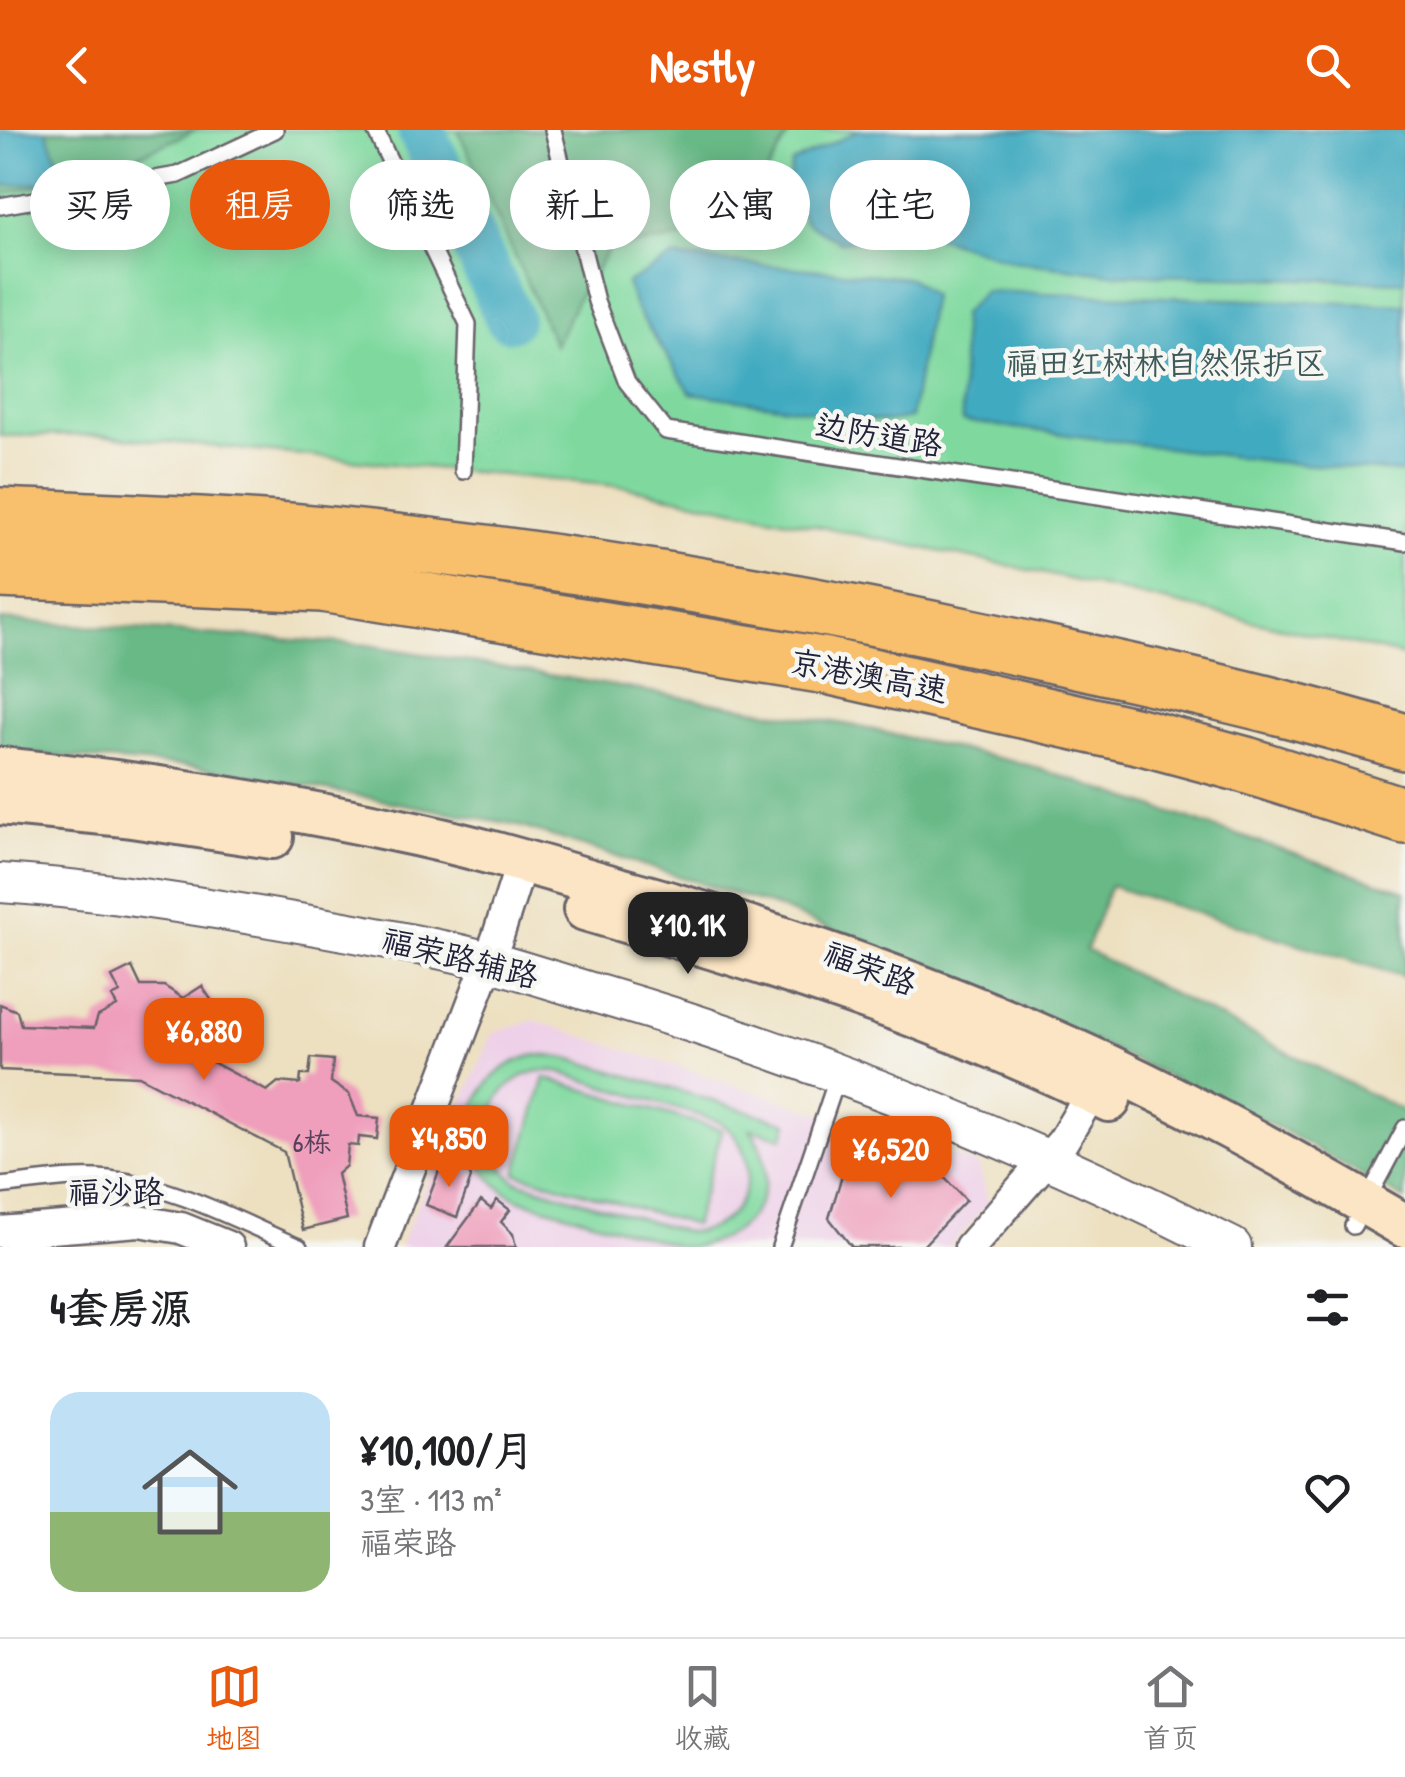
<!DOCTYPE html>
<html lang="zh">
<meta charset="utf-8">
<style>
:root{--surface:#fff;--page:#f6f6f6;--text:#202124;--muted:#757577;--line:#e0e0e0;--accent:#ea580c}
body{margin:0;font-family:"Patrick Hand","LXGW WenKai TC",sans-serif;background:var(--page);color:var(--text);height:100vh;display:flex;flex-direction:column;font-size:38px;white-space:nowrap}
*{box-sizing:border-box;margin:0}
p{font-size:32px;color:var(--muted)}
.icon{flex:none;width:55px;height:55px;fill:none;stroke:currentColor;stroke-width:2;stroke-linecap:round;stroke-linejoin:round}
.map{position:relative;height:1117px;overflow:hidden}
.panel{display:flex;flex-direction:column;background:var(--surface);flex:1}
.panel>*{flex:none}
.top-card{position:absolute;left:30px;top:30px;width:1345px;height:90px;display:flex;gap:20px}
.price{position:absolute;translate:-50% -85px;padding:0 22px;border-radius:20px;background:var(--accent);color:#fff;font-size:32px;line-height:65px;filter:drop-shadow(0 2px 5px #0008)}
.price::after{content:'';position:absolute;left:50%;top:60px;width:30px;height:22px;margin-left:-15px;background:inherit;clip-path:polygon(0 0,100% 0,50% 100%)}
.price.selected{background:#222;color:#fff}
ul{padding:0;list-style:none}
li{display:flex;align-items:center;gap:30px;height:250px;padding:0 50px}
li span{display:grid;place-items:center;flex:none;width:280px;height:200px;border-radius:30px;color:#555}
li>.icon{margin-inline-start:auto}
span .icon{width:120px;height:120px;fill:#fffc;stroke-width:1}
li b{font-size:42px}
h2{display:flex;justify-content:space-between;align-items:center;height:120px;padding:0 50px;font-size:42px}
.chip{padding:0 35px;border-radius:45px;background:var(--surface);box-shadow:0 5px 25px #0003;font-size:35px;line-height:90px}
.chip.selected{background:var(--accent);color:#fff}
header{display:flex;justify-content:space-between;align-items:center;height:130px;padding:0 50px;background:var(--accent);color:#fff;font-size:45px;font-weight:700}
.dock{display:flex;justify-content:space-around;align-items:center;height:140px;border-top:2px solid var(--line);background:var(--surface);font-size:28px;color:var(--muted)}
.dock a{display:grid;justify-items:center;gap:5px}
.dock .selected{color:var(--accent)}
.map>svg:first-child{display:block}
.built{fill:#eed0e8}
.green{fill:#7fd99f;stroke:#507e6d;stroke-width:2.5;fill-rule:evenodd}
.forest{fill:#67b986;stroke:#446e60;stroke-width:2.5}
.water{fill:#40aac0;stroke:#31667e;stroke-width:2.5}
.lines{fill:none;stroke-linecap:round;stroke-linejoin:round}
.river{stroke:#40aac0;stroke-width:48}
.building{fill:#ef9ebb}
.service-casing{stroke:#69646a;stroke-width:20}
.minor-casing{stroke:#69646a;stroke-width:35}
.tertiary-casing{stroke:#69646a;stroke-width:42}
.secondary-casing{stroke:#69646a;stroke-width:48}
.motorway-casing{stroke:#69646a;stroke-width:60}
.service{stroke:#fff;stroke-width:15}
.minor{stroke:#fff;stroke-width:30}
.tertiary{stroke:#fff;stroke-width:38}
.secondary{stroke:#fce5c4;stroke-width:42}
.motorway{stroke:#f8bf6c;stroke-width:55}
.labels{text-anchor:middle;stroke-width:9;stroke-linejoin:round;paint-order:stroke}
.number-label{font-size:28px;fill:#55415b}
.park-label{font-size:32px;fill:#3e5959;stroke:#f6f6f2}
.street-label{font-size:32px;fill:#22223b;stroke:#f6f6f2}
</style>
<header><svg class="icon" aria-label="back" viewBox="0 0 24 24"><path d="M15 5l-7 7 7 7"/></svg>Nestly<svg class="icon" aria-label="search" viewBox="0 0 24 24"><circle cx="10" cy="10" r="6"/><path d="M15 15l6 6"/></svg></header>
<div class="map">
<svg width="1405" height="1117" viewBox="0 0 1405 1117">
<rect width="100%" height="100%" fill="#f6f6f2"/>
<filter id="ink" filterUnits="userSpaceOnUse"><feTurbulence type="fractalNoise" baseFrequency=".01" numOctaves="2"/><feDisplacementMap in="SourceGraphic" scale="20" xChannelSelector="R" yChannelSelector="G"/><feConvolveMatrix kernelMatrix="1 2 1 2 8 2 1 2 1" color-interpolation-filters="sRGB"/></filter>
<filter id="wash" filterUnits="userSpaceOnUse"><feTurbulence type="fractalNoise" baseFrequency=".0048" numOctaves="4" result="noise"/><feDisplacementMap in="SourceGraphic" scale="40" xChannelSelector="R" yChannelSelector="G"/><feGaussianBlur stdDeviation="2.25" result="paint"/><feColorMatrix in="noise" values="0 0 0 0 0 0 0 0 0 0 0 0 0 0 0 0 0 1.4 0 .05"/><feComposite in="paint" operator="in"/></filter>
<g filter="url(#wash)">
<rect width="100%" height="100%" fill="#ede0c0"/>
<!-- built -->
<polygon class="built" points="533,890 978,1034 989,1073 949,1117 399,1117 493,903"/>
<!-- green -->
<g class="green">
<polygon points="0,0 1405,0 1405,526 1015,437 627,357 97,305 0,306"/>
<path d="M 537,925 L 568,928 L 788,993 L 783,1008 L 751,999 C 789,1058 747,1117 681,1117 L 524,1071 C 448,1042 457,940 537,925 ZM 538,941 L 555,941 L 720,992 C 770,1026 747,1105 685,1102 L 516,1051 C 473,1019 484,953 538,941 Z"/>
<polygon points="545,948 722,1000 694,1095 516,1043"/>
</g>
<!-- forest -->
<g class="forest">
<polygon points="46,0 196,0 101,42 0,65 0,56 41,53 58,31"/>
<polygon points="458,0 791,0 766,45 775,106 693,106 609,119 577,169 555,215"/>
<polygon points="0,490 368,515 856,596 1028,635 1405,761 1405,847 1110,756 1086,820 1405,982 1405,1070 1284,1001 1029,881 773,776 513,694 199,637 0,622"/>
</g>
<!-- water -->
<g class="water">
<polygon points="0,0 46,0 58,30 41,53 0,56"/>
<polygon points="859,0 1405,0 1405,152 1113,144 1012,131 932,105 840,112 806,93 787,59 792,33"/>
<polygon points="673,127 910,148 932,165 911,288 887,292 691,263 635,177 627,153"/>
<polygon points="984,161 1405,175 1405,343 1266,331 962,291 962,184"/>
</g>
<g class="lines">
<!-- river -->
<polyline class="river" points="421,0 509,188"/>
</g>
<g id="blocks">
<!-- building -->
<g class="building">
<polygon points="132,837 141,856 164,856 183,868 202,856 214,874 198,884 203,891 195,896 206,915 203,927 267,961 278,952 300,954 301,945 309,945 311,928 333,930 331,952 349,964 358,986 379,988 377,1009 359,1007 358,1016 348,1015 346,1036 337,1044 347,1089 303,1100 284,1022 139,946 0,940 0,874 17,881 21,895 94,898 98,886 117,876 112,867 120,863 112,847"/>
<polygon points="851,1016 934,1037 966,1070 922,1117 852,1117 829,1088"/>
<polygon points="442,1033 470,1044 471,1048 457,1087 426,1075"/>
<polygon points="497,1070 510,1080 501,1092 513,1104 516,1117 447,1117 481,1071 491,1079"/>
</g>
</g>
</g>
<g filter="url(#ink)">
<use href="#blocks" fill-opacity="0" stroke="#69646a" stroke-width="2.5"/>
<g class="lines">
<!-- service casing -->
<g class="service-casing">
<g id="service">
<polyline points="375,0 468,194 463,341"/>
<polyline points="553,0 596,171 627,252 666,301 1405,412"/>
<polyline points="0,76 178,45 275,0"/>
<path d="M 0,1056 C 36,1052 72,1045 109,1049 C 175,1056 238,1091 299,1117"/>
<polyline points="1353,1096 1405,998"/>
<polyline points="780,1117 838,946"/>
</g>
</g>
<!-- minor casing -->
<g class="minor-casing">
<g id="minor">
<polyline points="0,1102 139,1091 181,1098 228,1117"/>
<polyline points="380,1117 498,806 522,731"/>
<polyline points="970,1117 1063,1011 1101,947"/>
</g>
</g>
<!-- tertiary casing -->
<g class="tertiary-casing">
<path id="tertiary" d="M 0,753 C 80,758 160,770 240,783 C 312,795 384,807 456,823 C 505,834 552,851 601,865 C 820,929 1028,1014 1232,1117"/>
</g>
<!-- secondary casing -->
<g class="secondary-casing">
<g id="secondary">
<path d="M 0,639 C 133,652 265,672 396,700 C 470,715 543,737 615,758 C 767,800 913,849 1057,913 C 1177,966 1292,1030 1405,1096"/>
<polyline points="0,673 125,685 272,707"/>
<path d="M 585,779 C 762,831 944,887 1109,970"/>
</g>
</g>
<!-- motorway casing -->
<g class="motorway-casing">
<g id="motorway">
<path d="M 0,386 C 110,391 222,394 332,405 C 554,427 776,466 994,512 C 1132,542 1270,571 1405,612"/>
<polyline points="0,440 322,454 827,536 1142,607 1246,635 1405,686"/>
</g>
</g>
<!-- service -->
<use href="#service" class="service"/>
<!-- minor -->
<use href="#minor" class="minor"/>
<!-- tertiary -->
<use href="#tertiary" class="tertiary"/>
<!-- secondary -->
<use href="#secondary" class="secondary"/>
<!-- motorway -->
<use href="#motorway" class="motorway"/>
</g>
</g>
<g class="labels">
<!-- number labels -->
<g class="number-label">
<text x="312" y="1022">6栋</text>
</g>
<!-- park labels -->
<g class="park-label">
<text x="1166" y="244">福田红树林自然保护区</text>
</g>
<!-- street labels -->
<g class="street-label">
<text transform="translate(879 305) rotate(9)" y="11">边防道路</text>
<text transform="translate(869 546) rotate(11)" y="11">京港澳高速</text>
<text transform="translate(460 828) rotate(14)" y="11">福荣路辅路</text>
<text transform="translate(870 838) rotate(21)" y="11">福荣路</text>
<text x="116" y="1073">福沙路</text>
</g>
</g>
</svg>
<b class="price selected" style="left:688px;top:847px">¥10.1K</b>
<b class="price" style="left:204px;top:953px">¥6,880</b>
<b class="price" style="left:449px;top:1060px">¥4,850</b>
<b class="price" style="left:891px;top:1071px">¥6,520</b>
<div class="top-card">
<a class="chip">买房</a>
<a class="chip selected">租房</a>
<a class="chip">筛选</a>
<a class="chip">新上</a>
<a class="chip">公寓</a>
<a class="chip">住宅</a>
</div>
</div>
<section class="panel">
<h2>4套房源<svg class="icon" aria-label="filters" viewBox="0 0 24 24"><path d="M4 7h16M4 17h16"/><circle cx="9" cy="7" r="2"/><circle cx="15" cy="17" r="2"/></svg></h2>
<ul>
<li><span style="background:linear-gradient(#bfe0f5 60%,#8fb573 0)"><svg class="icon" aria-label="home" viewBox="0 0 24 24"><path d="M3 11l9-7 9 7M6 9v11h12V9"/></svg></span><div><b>¥10,100/月</b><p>3室 · 113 m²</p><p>福荣路</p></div><svg class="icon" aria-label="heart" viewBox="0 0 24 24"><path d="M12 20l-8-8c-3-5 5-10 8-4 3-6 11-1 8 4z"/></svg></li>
</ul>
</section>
<nav class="dock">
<a class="selected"><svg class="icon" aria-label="map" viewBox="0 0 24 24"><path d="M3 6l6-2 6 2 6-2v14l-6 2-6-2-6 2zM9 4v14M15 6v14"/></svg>地图</a>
<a><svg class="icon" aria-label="saved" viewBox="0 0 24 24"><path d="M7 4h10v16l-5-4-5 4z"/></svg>收藏</a>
<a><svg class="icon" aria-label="home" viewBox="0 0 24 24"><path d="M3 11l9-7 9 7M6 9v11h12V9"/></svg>首页</a>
</nav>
